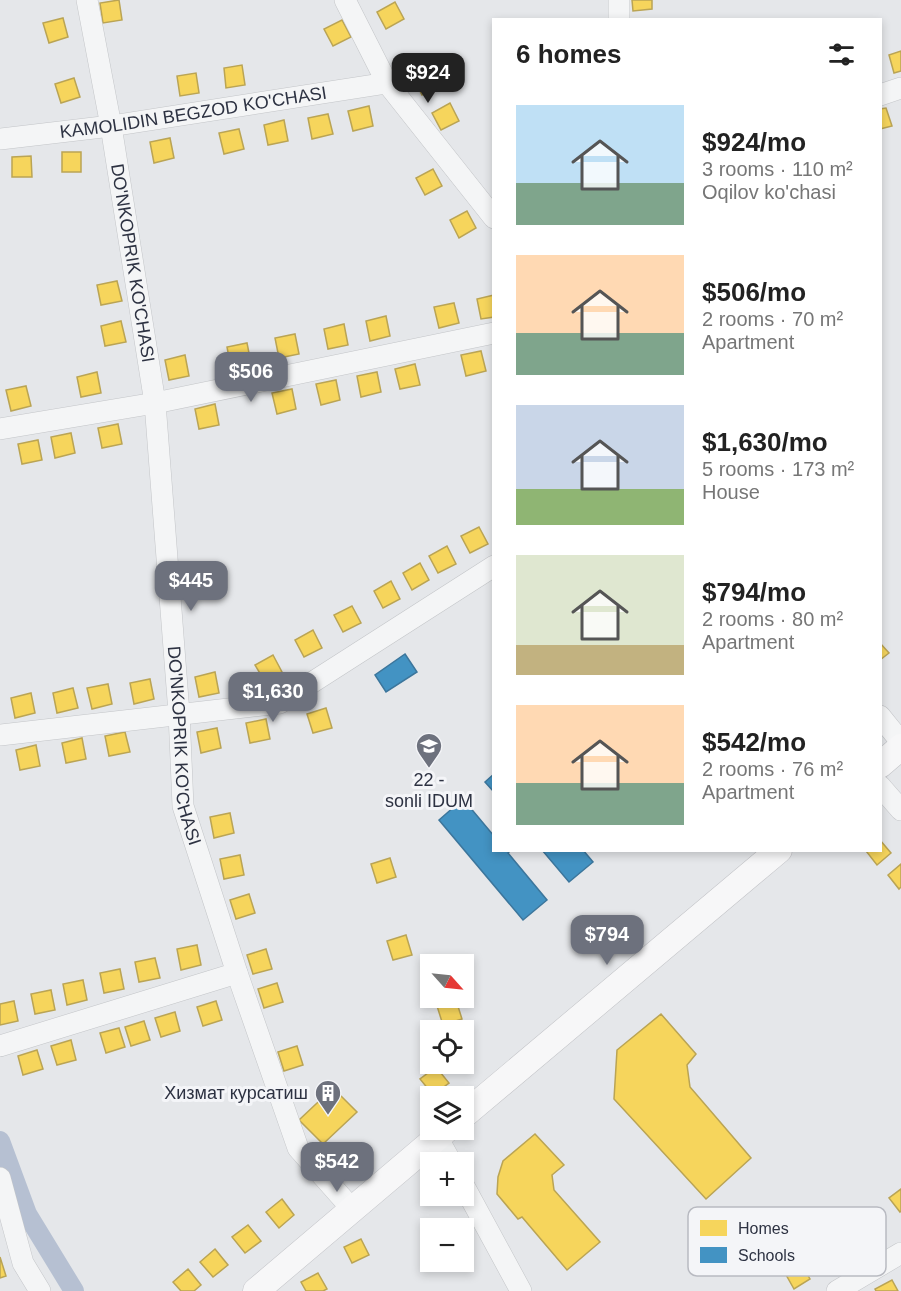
<!DOCTYPE html>
<meta charset="utf-8">
<style>
:root{--surface:#fff;--page:#f2f2f2;--text:#222;--muted:#767676;--accent:#6d717d}
body{margin:0;font-family:Helvetica,sans-serif;background:var(--page);color:var(--text);height:100vh;display:flex;flex-direction:column;font-size:22px;white-space:nowrap}
*{box-sizing:border-box;margin:0}
p{font-size:20px;color:var(--muted)}
.icon{flex:none;width:33px;height:33px;fill:none;stroke:currentColor;stroke-width:2;stroke-linecap:round;stroke-linejoin:round}
.map{position:relative;flex:1;overflow:hidden}
.drawer{position:absolute;left:492px;top:18px;width:390px;height:834px;display:flex;flex-direction:column;background:var(--surface);border-radius:0px;box-shadow:0 3px 9px #0003}
.drawer>*{flex:none}
.needle{width:39px;rotate:117deg}
.buttons{position:absolute;left:420px;top:954px;display:grid;gap:12px}
.buttons a{display:grid;place-items:center;width:54px;height:54px;border-radius:0px;background:var(--surface);box-shadow:0 3px 9px #0003;font-size:30px}
.price{position:absolute;translate:-50% -51px;padding:0 14px;border-radius:12px;background:var(--accent);color:#fff;font-size:20px;line-height:39px;filter:drop-shadow(0 2px 3px #0008)}
.price::after{content:'';position:absolute;left:50%;top:36px;width:18px;height:14px;margin-left:-9px;background:inherit;clip-path:polygon(0 0,100% 0,50% 100%)}
.price.on{background:#222;color:#fff}
ul{padding:0;list-style:none}
li{display:flex;align-items:center;gap:18px;height:150px;padding:0 24px}
li span{display:grid;place-items:center;flex:none;width:168px;height:120px;border-radius:0px;color:#555}
li>.icon{margin-inline-start:auto}
span .icon{width:72px;height:72px;fill:#fffc;stroke-width:1}
li b{font-size:26px}
h2{display:flex;justify-content:space-between;align-items:center;height:72px;padding:0 24px;font-size:26px}
.map>svg:first-child{display:block}
.homes{fill:#f6d55c;stroke:#baa454;stroke-width:1.5}
.schools{fill:#4393c3;stroke:#3c769c;stroke-width:1.5}
.lines{fill:none;stroke-linecap:round;stroke-linejoin:round}
.canal{stroke:#b6c0d2;stroke-width:20}
.minor-casing{stroke:#c3c5c8;stroke-width:22}
.major-casing{stroke:#c2c3c7;stroke-width:27}
.minor{stroke:#f4f5f6;stroke-width:21}
.major{stroke:#f7f7f8;stroke-width:26}
.labels{text-anchor:middle;stroke-width:6;stroke-linejoin:round;paint-order:stroke}
.street-label{font-size:18px;fill:#2d3242;stroke:#f4f5f8}
.poi-label{font-size:18px;fill:#2d3242;stroke:#f4f5f8}
.key{fill:#f4f5f8;stroke:#b8bac1;stroke-width:1.5}
.key-label{font-size:16px;fill:#2d3242}
</style>
<div class="map">
<svg width="901" height="1291" viewBox="0 0 901 1291">
<rect width="100%" height="100%" fill="#e5e7ea"/>
<!-- homes -->
<g class="homes">
<polygon points="119,0 122,20 103,23 100,3"/>
<polygon points="632,0 652,0 652,9 633,11"/>
<polygon points="395,2 404,19 386,29 377,12"/>
<polygon points="63,18 68,37 49,43 43,23"/>
<polygon points="342,20 351,37 333,46 324,29"/>
<polygon points="901,51 901,71 894,73 889,55"/>
<polygon points="242,65 245,85 226,88 224,68"/>
<polygon points="430,69 440,86 422,95 413,78"/>
<polygon points="196,73 199,93 180,96 177,76"/>
<polygon points="74,78 80,97 61,103 55,84"/>
<polygon points="450,103 459,121 441,130 432,113"/>
<polygon points="369,106 373,126 353,131 348,111"/>
<polygon points="886,108 892,126 880,129 880,109"/>
<polygon points="328,114 333,134 312,139 308,118"/>
<polygon points="284,120 288,141 268,145 264,125"/>
<polygon points="239,129 244,149 224,154 219,133"/>
<polygon points="170,138 174,158 154,163 150,142"/>
<rect x="62" y="152" width="19" height="20"/>
<polygon points="31,156 32,177 12,177 12,157"/>
<polygon points="433,169 442,186 425,195 416,178"/>
<polygon points="467,211 476,228 459,238 450,220"/>
<polygon points="117,281 122,301 101,305 97,285"/>
<polygon points="494,295 494,317 481,319 477,299"/>
<polygon points="454,303 459,323 439,328 434,307"/>
<polygon points="386,316 390,336 370,341 366,321"/>
<polygon points="121,321 126,342 105,346 101,326"/>
<polygon points="344,324 348,345 328,349 324,329"/>
<polygon points="295,334 299,354 279,358 275,338"/>
<polygon points="247,343 251,363 231,368 227,347"/>
<polygon points="481,351 486,371 466,376 461,355"/>
<polygon points="185,355 189,376 169,380 165,360"/>
<polygon points="415,364 420,385 400,389 395,369"/>
<polygon points="97,372 101,393 81,397 77,377"/>
<polygon points="377,372 381,392 361,397 357,376"/>
<polygon points="336,380 340,400 321,405 316,384"/>
<polygon points="26,386 31,406 11,411 6,390"/>
<polygon points="292,389 296,409 277,414 272,393"/>
<polygon points="215,404 219,425 199,429 195,409"/>
<polygon points="118,424 122,444 102,448 98,428"/>
<polygon points="71,433 75,453 55,458 51,437"/>
<polygon points="38,440 42,460 22,464 18,444"/>
<polygon points="479,527 488,544 470,553 461,536"/>
<polygon points="447,546 456,564 438,573 429,556"/>
<polygon points="420,563 429,580 412,590 403,573"/>
<polygon points="391,581 400,599 383,608 374,591"/>
<polygon points="352,606 361,623 343,632 334,615"/>
<polygon points="313,630 322,648 304,657 295,640"/>
<polygon points="880,643 889,653 880,660"/>
<polygon points="273,655 282,672 265,682 255,665"/>
<polygon points="215,672 219,693 199,697 195,677"/>
<polygon points="150,679 154,699 134,704 130,683"/>
<polygon points="108,684 112,704 92,709 87,688"/>
<polygon points="73,688 78,708 57,713 53,693"/>
<polygon points="31,693 35,713 15,718 11,698"/>
<polygon points="326,708 332,728 313,733 307,714"/>
<polygon points="266,719 270,739 250,743 246,723"/>
<polygon points="217,728 221,748 201,753 197,732"/>
<polygon points="125,732 130,752 109,756 105,736"/>
<polygon points="82,738 86,759 66,763 62,743"/>
<polygon points="36,745 40,766 20,770 16,750"/>
<polygon points="230,813 234,833 214,838 210,817"/>
<polygon points="880,840 891,853 877,865 866,851 880,850"/>
<polygon points="240,855 244,875 224,879 220,859"/>
<polygon points="390,858 396,877 377,883 371,864"/>
<polygon points="901,864 901,887 899,889 888,875"/>
<polygon points="249,894 255,913 236,919 230,900"/>
<polygon points="406,935 412,955 393,960 387,941"/>
<polygon points="197,945 201,965 181,970 177,949"/>
<polygon points="266,949 272,969 253,974 247,955"/>
<polygon points="155,958 160,978 139,982 135,962"/>
<polygon points="120,969 124,989 104,993 100,973"/>
<polygon points="83,980 87,1000 67,1005 63,984"/>
<polygon points="277,983 283,1002 264,1008 258,989"/>
<polygon points="51,990 55,1010 35,1014 31,994"/>
<polygon points="456,1000 462,1019 443,1025 437,1006"/>
<polygon points="14,1001 18,1021 0,1025 0,1004"/>
<polygon points="216,1001 222,1020 203,1026 197,1007"/>
<polygon points="175,1012 180,1031 161,1037 155,1018"/>
<polygon points="661,1014 696,1054 687,1065 690,1087 751,1158 706,1199 614,1099 617,1050"/>
<polygon points="144,1021 150,1040 131,1046 125,1027"/>
<polygon points="119,1028 125,1047 106,1053 100,1033"/>
<polygon points="71,1040 76,1060 57,1065 51,1046"/>
<polygon points="297,1046 303,1065 284,1071 278,1052"/>
<polygon points="37,1050 43,1069 23,1075 18,1056"/>
<polygon points="436,1067 449,1083 433,1095 420,1079"/>
<polygon points="333,1088 357,1112 323,1144 299,1120"/>
<polygon points="535,1134 564,1165 552,1175 554,1190 600,1242 567,1270 522,1217 518,1219 497,1194 498,1177 503,1161"/>
<polygon points="901,1189 901,1211 900,1212 889,1198"/>
<polygon points="282,1199 294,1215 279,1228 266,1212"/>
<polygon points="248,1225 261,1241 245,1253 232,1237"/>
<polygon points="361,1239 369,1255 352,1263 344,1247"/>
<polygon points="215,1249 228,1265 213,1277 200,1262"/>
<polygon points="0,1257 6,1276 0,1278"/>
<polygon points="801,1263 810,1279 794,1289 785,1273"/>
<polygon points="188,1269 201,1285 194,1291 181,1291 173,1282"/>
<polygon points="318,1273 327,1289 323,1291 306,1291 301,1282"/>
<polygon points="892,1280 898,1291 876,1291 875,1289"/>
</g>
<!-- schools -->
<g class="schools">
<polygon points="405,654 417,672 386,692 375,675"/>
<polygon points="494,774 494,792 485,782"/>
<polygon points="463,799 494,836 494,850 511,850 508,853 547,900 523,920 439,820"/>
<polygon points="542,850 583,850 593,862 569,882"/>
</g>
<g class="lines">
<!-- canal -->
<polyline class="canal" points="0,1141 27,1214 74,1291"/>
<!-- minor casing -->
<g class="minor-casing">
<g id="minor">
<path id="s1" d="M 87,0 L 111,126 L 155,403 L 179,713 L 183,806 L 237,973 L 298,1148 L 352,1209"/>
<polyline points="345,0 387,83 494,218"/>
<polyline points="619,0 619,20"/>
<polyline points="880,95 901,88"/>
<path id="s2" d="M 0,139 L 111,126 L 387,83"/>
<polyline points="0,429 155,403 494,333"/>
<polyline points="880,716 901,742"/>
<polyline points="0,735 280,703 494,566"/>
<polyline points="880,786 901,810"/>
<polyline points="0,1046 237,973"/>
<polyline points="437,1137 451,1162"/>
<polyline points="0,1178 23,1263 40,1291"/>
<polyline points="464,1186 521,1291"/>
<polyline points="837,1291 901,1253"/>
</g>
</g>
<!-- major casing -->
<g class="major-casing">
<g id="major">
<polyline points="880,765 901,747"/>
<polyline points="464,1115 779,850"/>
<polyline points="256,1291 446,1130"/>
</g>
</g>
<!-- minor -->
<use href="#minor" class="minor"/>
<!-- major -->
<use href="#major" class="major"/>
</g>
<!-- icons -->
<defs>
<g id="school-pin" transform="scale(1.35)"><path d="M0 17L-7.5 6A9.5 9.5 0 1 1 7.5 6Z" fill="#6d717d" stroke="#f4f5f8"/><path d="M0-5L7-2L0 1L-7-2ZM-4 1L0 2.5L4 1V4Q0 6-4 4Z" fill="#fff"/></g>
<g id="building-pin" transform="scale(1.35)"><path d="M0 17L-7.5 6A9.5 9.5 0 1 1 7.5 6Z" fill="#6d717d" stroke="#f4f5f8"/><path d="M-4-6H4V6H1V3H-1V6H-4ZM-2.5-4.3h1.7v1.8h-1.7ZM.8-4.3h1.7v1.8H.8ZM-2.5-1h1.7V.8h-1.7ZM.8-1h1.7V.8H.8Z" fill="#fff"/></g>
</defs>
<g fill-rule="evenodd">
<use href="#school-pin" x="429" y="746"/>
<use href="#building-pin" x="328" y="1093"/>
</g>
<g class="labels">
<!-- street labels -->
<g class="street-label">
<text dy="6" stroke="none"><textPath href="#s2" startOffset="195">KAMOLIDIN BEGZOD KO'CHASI</textPath></text>
<text dy="6" stroke="none"><textPath href="#s1" startOffset="267">DO'NKOPRIK KO'CHASI</textPath></text>
<text dy="6" stroke="none"><textPath href="#s1" startOffset="753">DO'NKOPRIK KO'CHASI</textPath></text>
</g>
<!-- poi labels -->
<g class="poi-label">
<text x="429" y="786">22 -<tspan x="429" dy="21">sonli IDUM</tspan></text>
<text x="308" y="1099" text-anchor="end">Хизмат курсатиш</text>
</g>
</g>
<!-- legend -->
<rect x="688" y="1207" width="198" height="69" rx="9" class="key"/>
<rect x="700" y="1220" width="27" height="16" fill="#f6d55c"/>
<rect x="700" y="1247" width="27" height="16" fill="#4393c3"/>
<g class="key-label">
<text x="738" y="1234">Homes</text>
<text x="738" y="1261">Schools</text>
</g>
</svg>
<div class="buttons">
<a><svg class="needle" viewBox="-14 -14 28 28"><path d="M0-13l5 13h-10z" fill="#e53935"/><path d="M0 13l5-13h-10z" fill="#767676"/></svg></a>
<a><svg class="icon" aria-label="locate" viewBox="0 0 24 24"><circle cx="12" cy="12" r="6"/><path d="M12 2v4M12 18v4M2 12h4M18 12h4"/></svg></a>
<a><svg class="icon" aria-label="layers" viewBox="0 0 24 24"><path d="M12 4l9 5-9 5-9-5zM3 14l9 5 9-5"/></svg></a>
<a>+</a>
<a>−</a>
</div>
<b class="price on" style="left:428px;top:104px">$924</b>
<b class="price" style="left:251px;top:403px">$506</b>
<b class="price" style="left:191px;top:612px">$445</b>
<b class="price" style="left:273px;top:723px">$1,630</b>
<b class="price" style="left:607px;top:966px">$794</b>
<b class="price" style="left:337px;top:1193px">$542</b>
<section class="drawer">
<h2>6 homes<svg class="icon" aria-label="filters" viewBox="0 0 24 24"><path d="M4 7h16M4 17h16"/><circle cx="9" cy="7" r="2"/><circle cx="15" cy="17" r="2"/></svg></h2>
<ul>
<li><span style="background:linear-gradient(#bfe0f5 65%,#7fa58c 0)"><svg class="icon" aria-label="home" viewBox="0 0 24 24"><path d="M3 11l9-7 9 7M6 9v11h12V9"/></svg></span><div><b>$924/mo</b><p>3 rooms · 110 m²</p><p>Oqilov ko'chasi</p></div></li>
<li><span style="background:linear-gradient(#ffd9b3 65%,#7fa58c 0)"><svg class="icon" aria-label="home" viewBox="0 0 24 24"><path d="M3 11l9-7 9 7M6 9v11h12V9"/></svg></span><div><b>$506/mo</b><p>2 rooms · 70 m²</p><p>Apartment</p></div></li>
<li><span style="background:linear-gradient(#c9d6e8 70%,#8fb573 0)"><svg class="icon" aria-label="home" viewBox="0 0 24 24"><path d="M3 11l9-7 9 7M6 9v11h12V9"/></svg></span><div><b>$1,630/mo</b><p>5 rooms · 173 m²</p><p>House</p></div></li>
<li><span style="background:linear-gradient(#dfe7d0 75%,#c2b280 0)"><svg class="icon" aria-label="home" viewBox="0 0 24 24"><path d="M3 11l9-7 9 7M6 9v11h12V9"/></svg></span><div><b>$794/mo</b><p>2 rooms · 80 m²</p><p>Apartment</p></div></li>
<li><span style="background:linear-gradient(#ffd9b3 65%,#7fa58c 0)"><svg class="icon" aria-label="home" viewBox="0 0 24 24"><path d="M3 11l9-7 9 7M6 9v11h12V9"/></svg></span><div><b>$542/mo</b><p>2 rooms · 76 m²</p><p>Apartment</p></div></li>
</ul>
</section>
</div>
